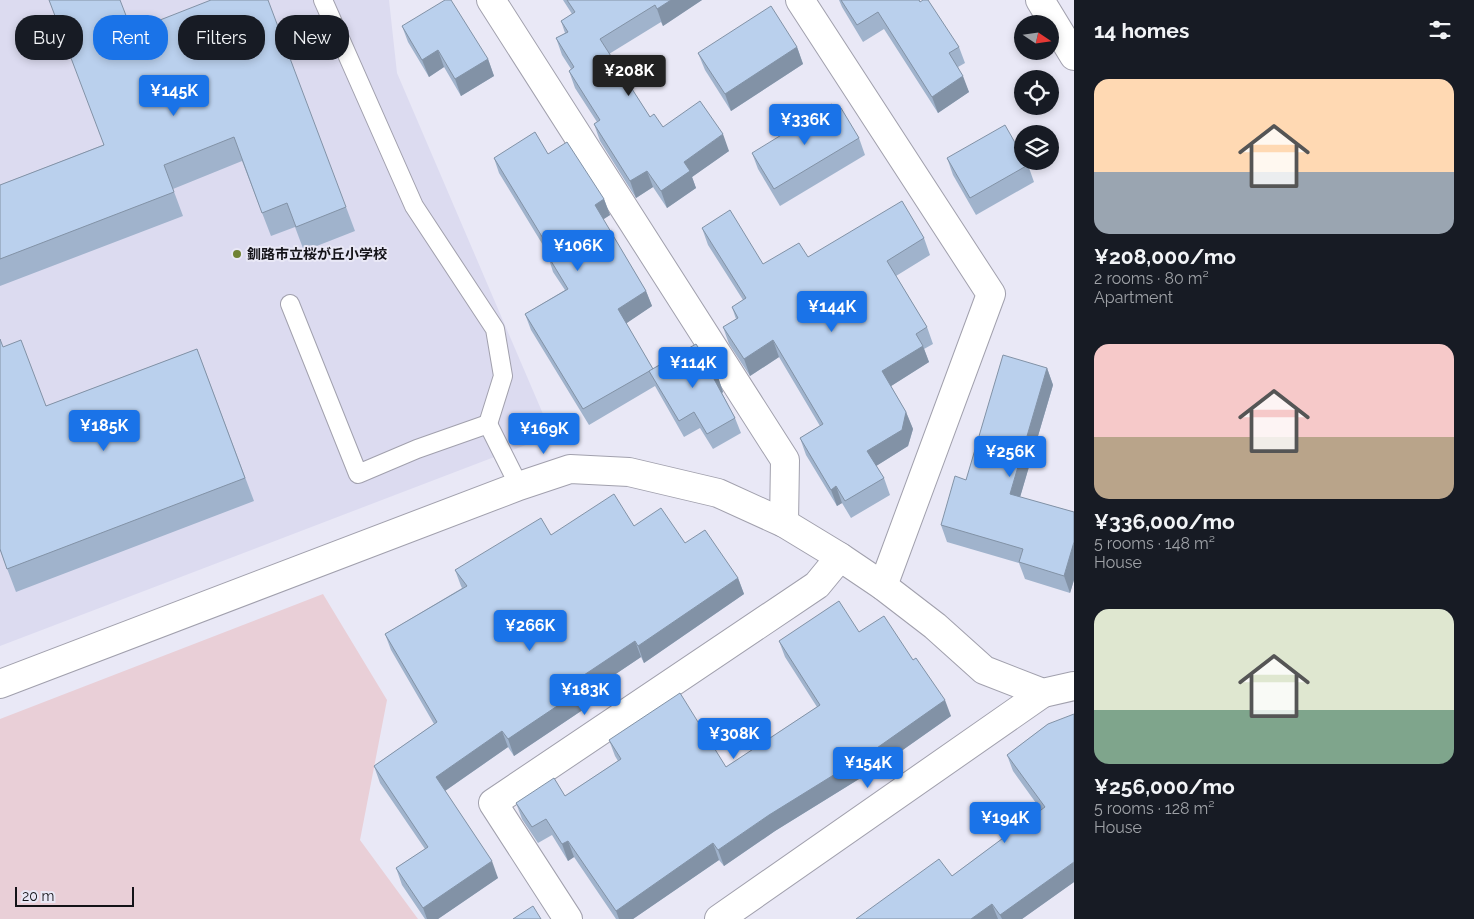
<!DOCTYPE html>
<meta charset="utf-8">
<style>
:root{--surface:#171b24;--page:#242831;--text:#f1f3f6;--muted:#9ea1a6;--accent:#1a73e8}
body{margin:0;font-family:Raleway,"Noto Sans JP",sans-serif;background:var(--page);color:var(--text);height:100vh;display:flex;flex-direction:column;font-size:19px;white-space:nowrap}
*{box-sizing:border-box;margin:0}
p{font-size:16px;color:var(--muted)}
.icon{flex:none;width:28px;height:28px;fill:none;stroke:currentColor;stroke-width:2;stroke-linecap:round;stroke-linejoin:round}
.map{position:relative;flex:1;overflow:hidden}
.details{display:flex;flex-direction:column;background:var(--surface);width:400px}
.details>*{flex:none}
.banner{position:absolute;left:15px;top:15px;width:475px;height:45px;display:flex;gap:10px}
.needle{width:32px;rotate:103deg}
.controls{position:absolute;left:1014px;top:15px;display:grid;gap:10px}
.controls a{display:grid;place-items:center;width:45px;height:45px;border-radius:50%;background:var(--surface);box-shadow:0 2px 8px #0003;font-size:25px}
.scale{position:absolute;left:15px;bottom:12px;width:119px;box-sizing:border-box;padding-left:5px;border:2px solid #141318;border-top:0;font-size:14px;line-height:18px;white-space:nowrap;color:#141318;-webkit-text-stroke:4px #e9e8f6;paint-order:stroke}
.price{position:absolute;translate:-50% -42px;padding:0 11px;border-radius:5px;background:var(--accent);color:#fff;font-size:16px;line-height:32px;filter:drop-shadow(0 1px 2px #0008)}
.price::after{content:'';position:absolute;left:50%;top:30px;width:15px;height:11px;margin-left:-8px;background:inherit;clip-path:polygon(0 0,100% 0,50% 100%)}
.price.current{background:#222;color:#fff}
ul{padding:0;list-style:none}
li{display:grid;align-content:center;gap:10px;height:265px;padding:0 20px}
li span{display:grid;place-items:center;height:155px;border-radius:15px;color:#555}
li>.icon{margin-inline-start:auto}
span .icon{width:90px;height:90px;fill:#fffc;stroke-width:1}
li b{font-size:21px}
h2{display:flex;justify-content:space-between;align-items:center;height:60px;padding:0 20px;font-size:21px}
.tag{padding:0 18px;border-radius:20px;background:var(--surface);box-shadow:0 2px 8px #0003;font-size:18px;line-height:45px}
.tag.current{background:var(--accent);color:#fff}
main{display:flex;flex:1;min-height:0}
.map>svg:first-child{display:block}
.built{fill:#dcdbf0}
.green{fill:#e9cfd7}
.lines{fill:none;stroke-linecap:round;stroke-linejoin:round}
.lane-casing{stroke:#a1a0ad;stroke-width:20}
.street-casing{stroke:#a1a0ad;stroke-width:30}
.lane{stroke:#fff;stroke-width:18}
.street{stroke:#fff;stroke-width:28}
.wall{fill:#a0b3cc}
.shaded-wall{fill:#8292a6}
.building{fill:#bad0ed;stroke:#8292a6}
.poi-dot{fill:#708334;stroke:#e9e8f6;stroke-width:2}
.labels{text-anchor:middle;stroke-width:4;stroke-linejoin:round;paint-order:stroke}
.poi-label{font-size:14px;font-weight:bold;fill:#141318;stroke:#e9e8f6;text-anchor:start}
</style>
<main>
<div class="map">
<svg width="1074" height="919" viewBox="0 0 1074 919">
<rect width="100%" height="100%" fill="#e9e8f6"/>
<!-- built -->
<polygon class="built" points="0,0 389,0 397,73 552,435 0,646"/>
<!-- green -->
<polygon class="green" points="323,594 387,700 360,840 418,919 0,919 0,719"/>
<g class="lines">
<!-- lane casing -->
<g class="lane-casing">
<g id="lane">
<polyline points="323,0 414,206 495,329 503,376 488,424"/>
<polyline points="290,304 358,474 417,449 488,424 519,486"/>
</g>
</g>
<!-- street casing -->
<g class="street-casing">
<g id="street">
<polyline points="491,0 785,460 784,523"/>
<polyline points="800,0 991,294 883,586"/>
<polyline points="1040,0 1074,56"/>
<polyline points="0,684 519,486 570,469 629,472 718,493 784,523 840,557 883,586 935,626 984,670 1043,693 1074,686"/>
<polyline points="568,919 493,803 817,585 840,557"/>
<polyline points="719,919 1043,693"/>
</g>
</g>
<!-- lane -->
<use href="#lane" class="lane"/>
<!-- street -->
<use href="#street" class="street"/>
</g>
<!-- wall -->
<g class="wall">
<polygon points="563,0 702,0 663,26 661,22 609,54 650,117 663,127 729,151 692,177 696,188 667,208 653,187 636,198 600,141 594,124 597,122 575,88 569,71 571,69 562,55 556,38 565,33 561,21 572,14"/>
<polygon points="839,0 919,0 959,47 965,63 958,67 969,92 938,113 884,29 863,42 842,7"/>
<polygon points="402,26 488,59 494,76 461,96 444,67 429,77 408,42"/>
<polygon points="132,31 346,207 355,231 304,251 295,227 271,236 242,161 173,189 183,216 0,286 0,185 103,145"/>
<polygon points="797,47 803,64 731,111 705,70 698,53"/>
<polygon points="859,138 865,155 780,206 758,169 752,153"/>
<polygon points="548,154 604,199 610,215 603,219 646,291 652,306 626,323 653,369 718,377 723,392 722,393 735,418 741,433 713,449 700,428 684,437 655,386 589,425 531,330 525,314 565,290 553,272 548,256 549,255 499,173 494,158"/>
<polygon points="947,158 1028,165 1034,182 976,215 953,175"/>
<polygon points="702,228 763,264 924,238 930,255 896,276 927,327 933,344 924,349 929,362 891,386 906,412 913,429 908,446 876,466 884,478 890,495 851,518 842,503 837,506 806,455 800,438 820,426 779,357 750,376 729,344 723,327 736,319 732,307 743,300 708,245"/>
<polygon points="3,347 46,406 197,349 254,501 16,592 0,550"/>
<polygon points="1047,368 1053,385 1020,497 1074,512 1074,580 1070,593 1025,579 1019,563 947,542 941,525 966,480"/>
<polygon points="634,526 685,543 738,578 744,594 644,663 641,657 586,694 590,705 514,756 508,747 445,791 498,878 438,919 425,919 402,885 396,868 425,849 380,783 374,766 434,724 391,650 385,634 462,588 461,586 455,570 551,535"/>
<polygon points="859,632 951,716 880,766 775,831 724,866 719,860 633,919 616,919 574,857 568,861 552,835 538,843 522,819 516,803 565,796 618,761 615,756 609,740 726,767 817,707 785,657 779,641"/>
<polygon points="1048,724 1074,882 1022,919 856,919 952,876 1041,810 1013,771 1007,755"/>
</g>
<!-- shaded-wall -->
<g class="shaded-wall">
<polygon points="671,0 702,0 663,26 657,9"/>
<polygon points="797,47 803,64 731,111 725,94"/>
<polygon points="438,50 444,67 429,77 422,60"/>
<polygon points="488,59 494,76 461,96 455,79"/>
<polygon points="963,76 969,92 938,113 932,97"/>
<polygon points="723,134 729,151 692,177 696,188 667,208 661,191 684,162"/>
<polygon points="647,171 653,187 636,198 630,181"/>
<polygon points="604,199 610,215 601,221 595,205"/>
<polygon points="646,291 652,306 624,325 618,309"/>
<polygon points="773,340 779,357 750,376 744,359"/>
<polygon points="923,346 929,362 888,388 882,371"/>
<polygon points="1047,368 1053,385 1016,511 1010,494"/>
<polygon points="718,377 723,392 720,395 714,379"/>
<polygon points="906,412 913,429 908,446 873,468 867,451"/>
<polygon points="836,486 842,503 837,506 831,490"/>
<polygon points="1074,542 1074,580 1070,593 1064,576"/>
<polygon points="738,578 744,594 644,663 638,646"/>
<polygon points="635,641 641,657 586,694 590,705 514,756 508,739 578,679"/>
<polygon points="945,700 951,716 880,766 775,831 724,866 718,850 769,815"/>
<polygon points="502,731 508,747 442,793 436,777"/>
<polygon points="568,841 574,857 568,861 562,844"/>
<polygon points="713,843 719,860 633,919 619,919 616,911"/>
<polygon points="492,861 498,878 438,919 427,919 423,908"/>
<polygon points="1074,862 1074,882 1022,919 1002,919 1000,915"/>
<polygon points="992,904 998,919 971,919"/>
</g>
<!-- building -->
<g class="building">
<polygon points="49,0 120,0 132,31 211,0 268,0 346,207 296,227 287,203 262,213 234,137 164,165 174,192 0,259 0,185 104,145"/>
<polygon points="445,0 451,0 488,59 455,79 438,50 422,60 402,26"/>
<polygon points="567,0 671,0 657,9 655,5 600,39 650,117 654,114 663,127 700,101 723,134 684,162 690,171 661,191 647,171 630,181 594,124 600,120 569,71 574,67 556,38 568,32 561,21 575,12"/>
<polygon points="841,0 919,0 920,2 923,0 928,0 959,47 949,53 963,76 932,97 878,12 857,25"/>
<polygon points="771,6 797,47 725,94 698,53"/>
<polygon points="832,104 836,111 841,108 859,138 774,189 752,153"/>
<polygon points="1005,125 1022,155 1022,161 1026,161 1028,165 970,198 947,158"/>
<polygon points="535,132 548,154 567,142 604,199 595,205 646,291 618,309 653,369 583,409 525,314 568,289 548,256 552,253 494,158"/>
<polygon points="902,201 924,238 887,261 927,327 916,334 923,346 882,371 906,412 902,430 867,451 884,478 845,501 836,486 831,490 800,438 823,424 773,340 744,359 723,327 738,318 732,307 746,298 702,228 730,210 763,264 799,243 808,257"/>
<polygon points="0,339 3,347 21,340 46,406 197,349 245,478 7,569 0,549"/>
<polygon points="696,344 718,377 714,379 735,418 707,434 694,412 679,421 649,371"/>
<polygon points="1003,355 1047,368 1010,494 1074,512 1074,542 1064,576 1019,562 1023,549 941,525 955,476 966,480"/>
<polygon points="614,494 634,526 661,508 685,543 705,530 738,578 638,646 635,641 578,679 584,688 508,739 502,731 436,777 492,861 423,908 396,868 428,847 374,766 437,722 385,634 467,586 455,570 541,518 551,535"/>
<polygon points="839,601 859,632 884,616 913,660 916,658 945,700 874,750 769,815 718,850 713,843 616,911 568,841 562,844 546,819 532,827 516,803 554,778 565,796 621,759 609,740 680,693 726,767 820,705 779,641"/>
<polygon points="1074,714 1074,862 1000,915 992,904 971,919 856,919 939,859 952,876 1045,807 1007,755 1048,724"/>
<polygon points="533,906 541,919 513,919"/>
</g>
<!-- markers -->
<circle class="poi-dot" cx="237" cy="254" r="5"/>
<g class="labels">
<!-- poi labels -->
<g class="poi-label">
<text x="247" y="259">釧路市立桜が丘小学校</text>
</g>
</g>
</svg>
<div class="controls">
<a><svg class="needle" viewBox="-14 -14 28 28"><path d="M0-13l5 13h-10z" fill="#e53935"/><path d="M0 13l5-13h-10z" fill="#9ea1a6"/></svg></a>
<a><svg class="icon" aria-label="locate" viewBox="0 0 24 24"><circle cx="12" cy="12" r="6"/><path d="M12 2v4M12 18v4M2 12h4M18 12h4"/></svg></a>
<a><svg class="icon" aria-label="layers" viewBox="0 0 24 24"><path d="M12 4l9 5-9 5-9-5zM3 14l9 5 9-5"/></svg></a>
</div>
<div class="scale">20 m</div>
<b class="price current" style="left:629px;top:97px">¥208K</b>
<b class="price" style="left:174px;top:117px">¥145K</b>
<b class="price" style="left:805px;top:146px">¥336K</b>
<b class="price" style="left:578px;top:272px">¥106K</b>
<b class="price" style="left:832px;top:333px">¥144K</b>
<b class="price" style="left:693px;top:389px">¥114K</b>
<b class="price" style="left:104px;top:452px">¥185K</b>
<b class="price" style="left:544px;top:455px">¥169K</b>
<b class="price" style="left:1010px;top:478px">¥256K</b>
<b class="price" style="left:530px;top:652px">¥266K</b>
<b class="price" style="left:585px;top:716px">¥183K</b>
<b class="price" style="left:734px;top:760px">¥308K</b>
<b class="price" style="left:868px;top:789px">¥154K</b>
<b class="price" style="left:1005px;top:844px">¥194K</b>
<div class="banner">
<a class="tag">Buy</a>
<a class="tag current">Rent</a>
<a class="tag">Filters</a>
<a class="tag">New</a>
</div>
</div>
<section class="details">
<h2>14 homes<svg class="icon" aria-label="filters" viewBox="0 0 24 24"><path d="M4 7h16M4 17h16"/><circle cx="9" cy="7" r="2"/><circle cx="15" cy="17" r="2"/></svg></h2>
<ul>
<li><span style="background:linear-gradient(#ffd9b3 60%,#9aa5b1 0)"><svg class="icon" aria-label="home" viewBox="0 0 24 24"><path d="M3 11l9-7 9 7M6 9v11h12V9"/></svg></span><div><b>¥208,000/mo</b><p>2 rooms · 80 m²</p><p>Apartment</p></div></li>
<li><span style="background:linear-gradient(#f6c9c9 60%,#b9a48a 0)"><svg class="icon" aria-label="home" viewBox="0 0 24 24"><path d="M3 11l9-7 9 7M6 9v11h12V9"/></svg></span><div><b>¥336,000/mo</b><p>5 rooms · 148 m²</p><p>House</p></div></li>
<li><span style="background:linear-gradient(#dfe7d0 65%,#7fa58c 0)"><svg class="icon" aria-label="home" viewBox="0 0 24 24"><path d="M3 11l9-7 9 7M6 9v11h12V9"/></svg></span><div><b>¥256,000/mo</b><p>5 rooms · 128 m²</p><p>House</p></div></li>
</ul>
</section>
</main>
